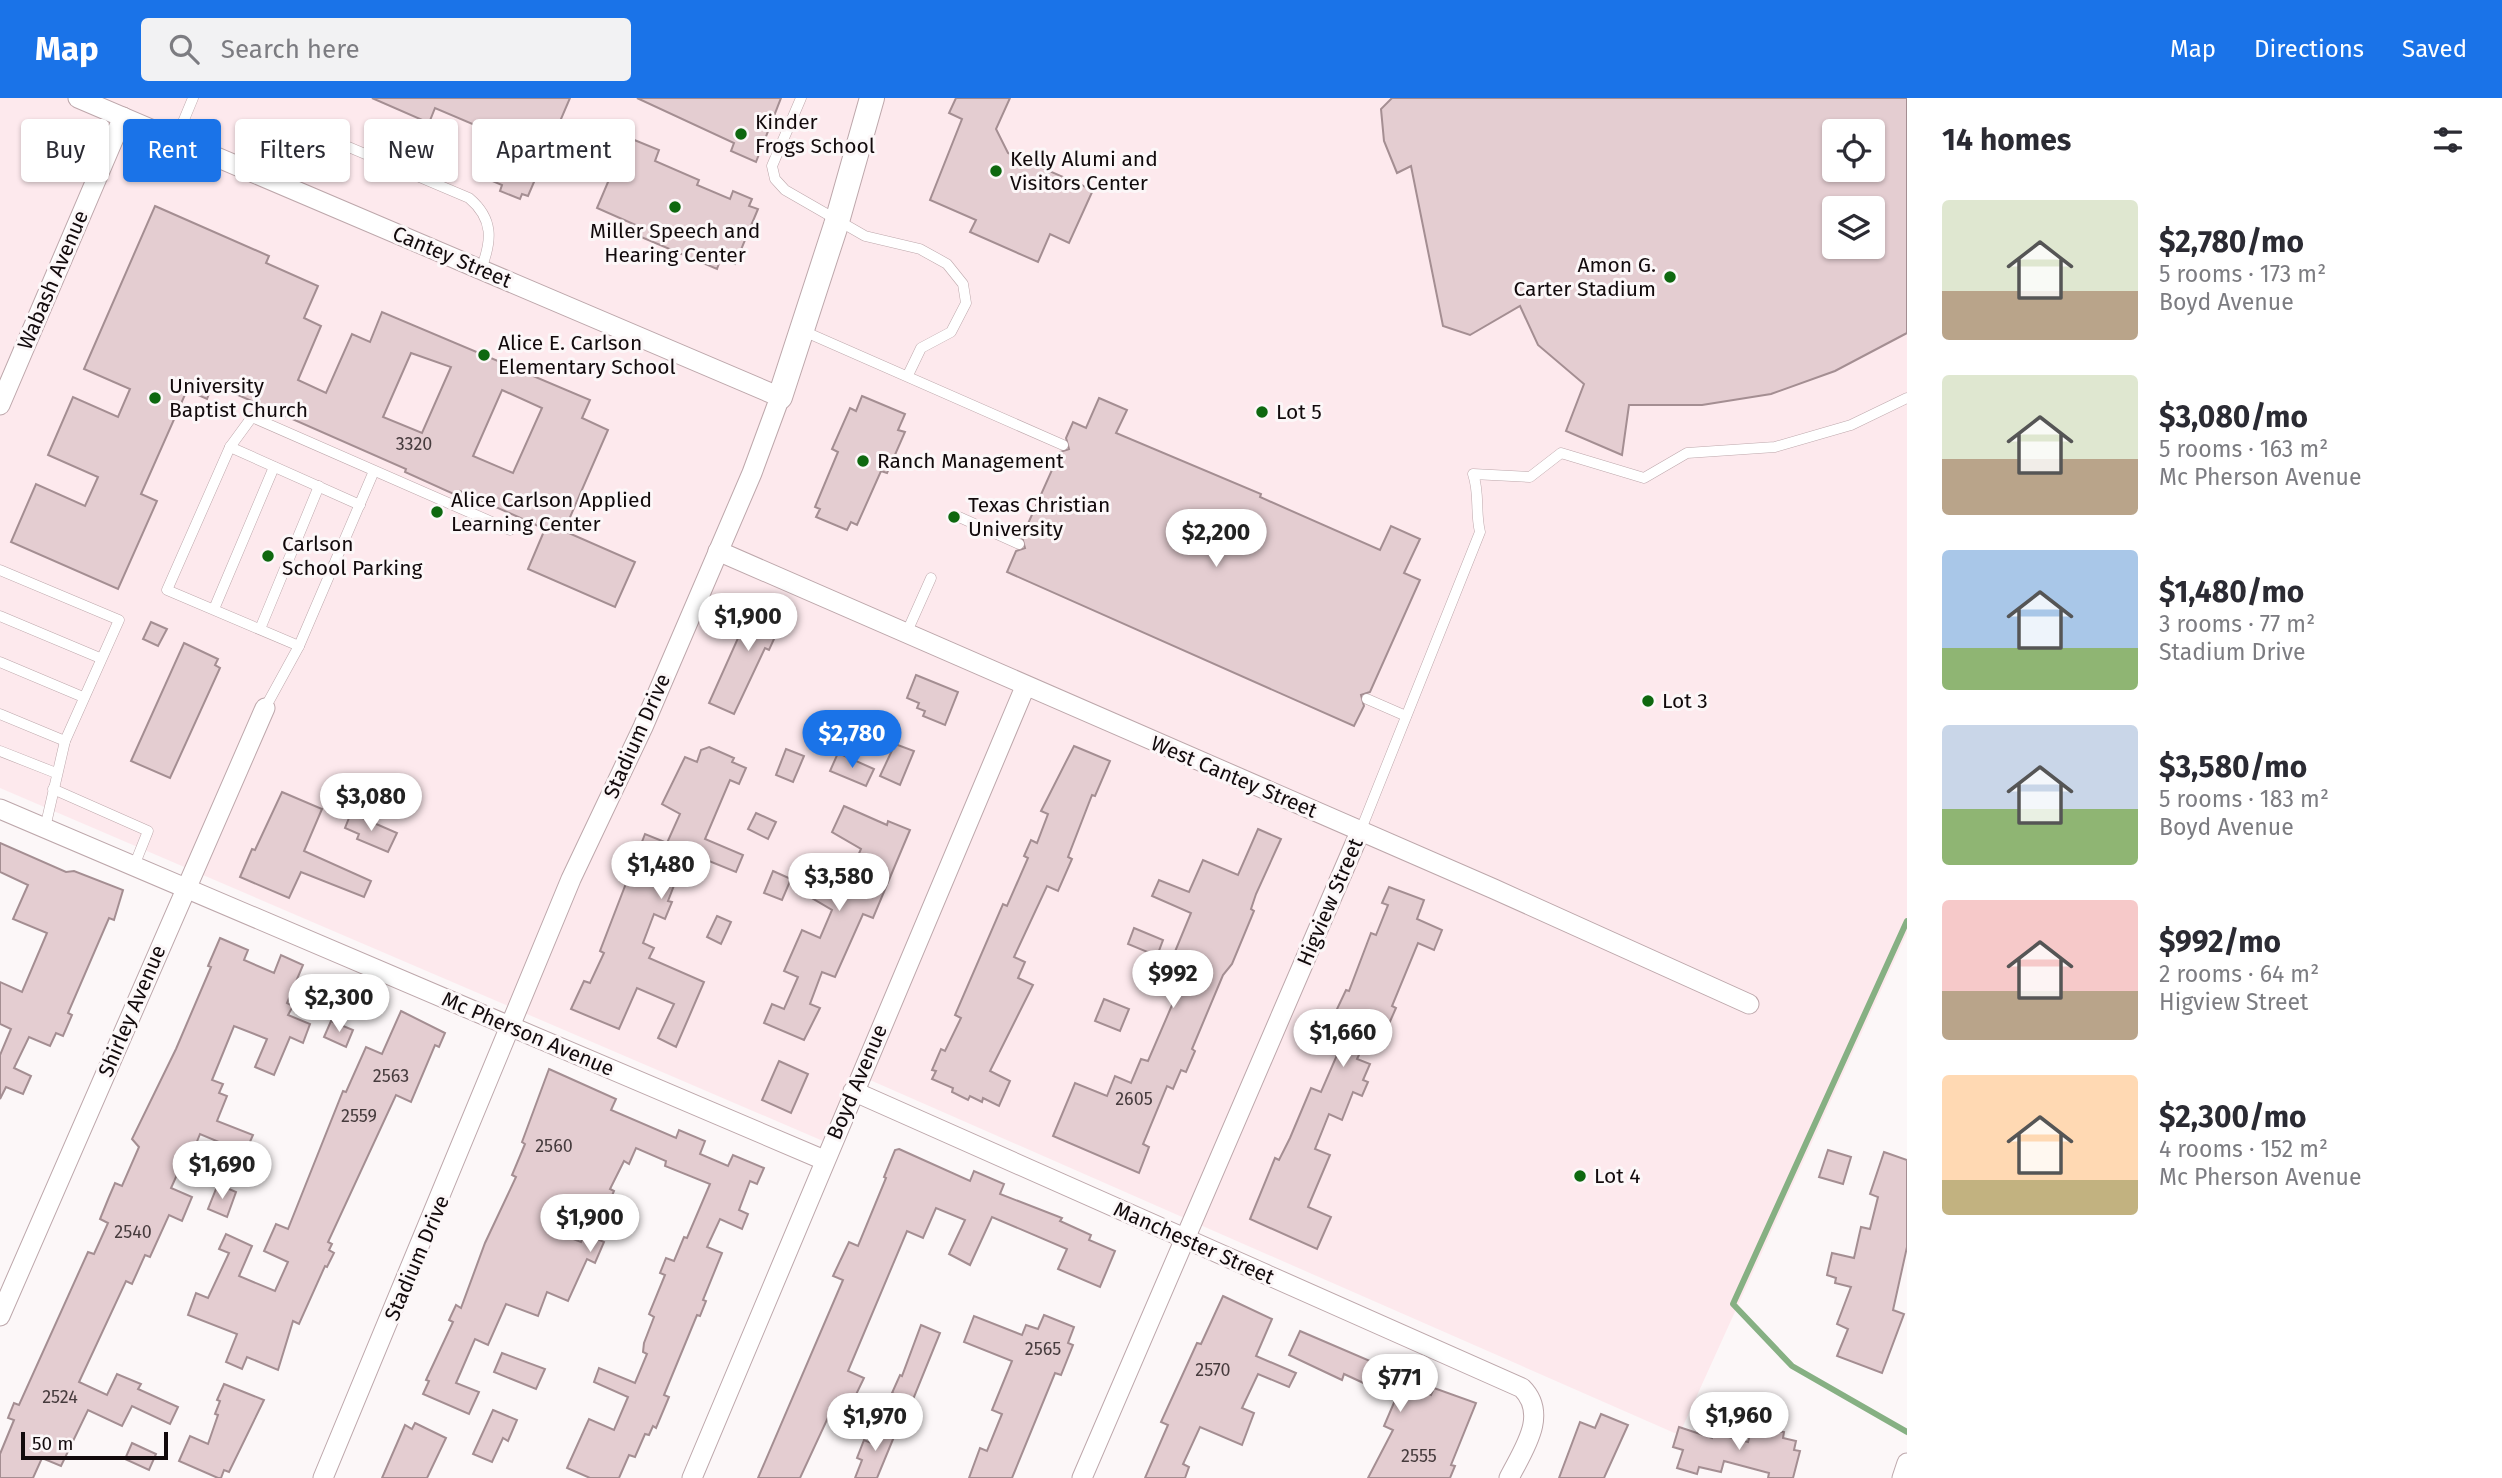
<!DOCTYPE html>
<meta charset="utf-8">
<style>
:root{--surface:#fff;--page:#f2f2f3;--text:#2b2b33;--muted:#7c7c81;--accent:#1a73e8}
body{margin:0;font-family:"Fira Sans",sans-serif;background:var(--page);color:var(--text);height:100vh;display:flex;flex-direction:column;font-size:26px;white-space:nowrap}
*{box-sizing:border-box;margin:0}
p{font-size:23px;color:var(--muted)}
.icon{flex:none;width:38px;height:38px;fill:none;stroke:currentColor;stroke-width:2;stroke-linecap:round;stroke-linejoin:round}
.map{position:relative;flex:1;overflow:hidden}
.side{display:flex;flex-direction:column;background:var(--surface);width:595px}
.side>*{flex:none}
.banner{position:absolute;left:21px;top:21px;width:665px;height:63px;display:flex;gap:14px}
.controls{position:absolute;left:1822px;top:21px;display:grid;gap:14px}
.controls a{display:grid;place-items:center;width:63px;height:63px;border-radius:7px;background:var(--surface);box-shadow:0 2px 5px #0004;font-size:35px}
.scale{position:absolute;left:21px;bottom:18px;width:147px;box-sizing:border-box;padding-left:7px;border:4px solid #120a0c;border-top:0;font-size:19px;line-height:24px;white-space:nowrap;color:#120a0c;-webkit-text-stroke:5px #fcf7f8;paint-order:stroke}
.price{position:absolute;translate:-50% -60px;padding:0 16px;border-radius:24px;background:#fff;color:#222;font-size:23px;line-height:46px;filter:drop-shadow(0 2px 4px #0008)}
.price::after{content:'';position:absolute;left:50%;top:42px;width:21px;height:16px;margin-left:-10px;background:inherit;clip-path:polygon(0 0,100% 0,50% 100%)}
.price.selected{background:var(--accent);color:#fff}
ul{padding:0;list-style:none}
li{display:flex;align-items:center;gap:21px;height:175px;padding:0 35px}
li span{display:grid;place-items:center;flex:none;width:196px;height:140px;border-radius:7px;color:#555}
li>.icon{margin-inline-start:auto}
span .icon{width:84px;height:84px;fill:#fffc;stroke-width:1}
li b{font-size:30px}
h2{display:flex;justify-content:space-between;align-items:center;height:84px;padding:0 35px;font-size:30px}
.pill{padding:0 24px;border-radius:7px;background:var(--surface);box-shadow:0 2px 5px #0004;font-size:24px;line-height:63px}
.pill.selected{background:var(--accent);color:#fff}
header{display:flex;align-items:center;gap:42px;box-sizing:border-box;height:98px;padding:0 35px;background:var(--accent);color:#fff}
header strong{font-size:33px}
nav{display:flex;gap:38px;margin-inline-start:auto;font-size:24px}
.search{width:490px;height:63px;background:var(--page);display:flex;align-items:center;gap:18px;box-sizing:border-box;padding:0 24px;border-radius:7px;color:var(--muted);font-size:26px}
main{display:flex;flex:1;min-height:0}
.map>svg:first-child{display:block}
.built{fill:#fde9ed;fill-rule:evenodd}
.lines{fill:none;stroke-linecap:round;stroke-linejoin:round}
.stream{stroke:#86b083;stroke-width:6}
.building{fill:#e4cdd1;stroke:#a48e92;stroke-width:2;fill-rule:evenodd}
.service-casing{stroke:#bda7ab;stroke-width:11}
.minor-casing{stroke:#bda7ab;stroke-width:21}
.tertiary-casing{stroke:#bda7ab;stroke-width:26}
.service{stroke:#fff;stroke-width:10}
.minor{stroke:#fff;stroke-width:19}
.tertiary{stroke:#fff;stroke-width:24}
.poi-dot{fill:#0e680f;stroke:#fcf7f8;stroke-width:2.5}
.labels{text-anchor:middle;stroke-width:6;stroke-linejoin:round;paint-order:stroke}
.number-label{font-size:18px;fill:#463b3d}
.poi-label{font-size:21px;fill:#120a0c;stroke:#fcf7f8;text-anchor:start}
.street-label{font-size:21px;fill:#120a0c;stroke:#fcf7f8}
</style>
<header>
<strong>Map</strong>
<div class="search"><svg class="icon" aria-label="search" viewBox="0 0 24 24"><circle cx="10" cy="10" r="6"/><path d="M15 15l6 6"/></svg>Search here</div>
<nav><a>Map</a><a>Directions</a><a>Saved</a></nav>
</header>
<main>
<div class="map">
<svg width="1907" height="1380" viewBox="0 0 1907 1380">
<rect width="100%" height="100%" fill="#fcf7f8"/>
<!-- built -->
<path class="built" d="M 0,0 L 1907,0 L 1907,835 L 1679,1337 L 854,975 L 823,1043 L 0,690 ZM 1834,33 L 1872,33 L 1872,72 L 1834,72 ZM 1834,110 L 1872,110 L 1872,149 L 1834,149 Z"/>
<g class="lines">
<!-- stream -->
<polyline class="stream" points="1907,823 1733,1206 1792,1268 1907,1334"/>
</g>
<!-- building -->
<g class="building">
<polygon points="372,0 570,0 528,98 522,96 520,101 500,93 502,87 490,82 508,41 435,10 429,25"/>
<polygon points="637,0 781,0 756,64 731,53 734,45"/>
<polygon points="956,0 1010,0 996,31 1008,55 1093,92 1069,145 1050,136 1038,164 970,134 976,122 930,102 962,21 949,15"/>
<path d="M 1392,0 L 1907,0 L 1907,235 L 1835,273 L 1771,296 L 1702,307 L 1629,307 L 1622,357 L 1566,333 L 1584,286 L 1538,247 L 1520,208 L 1470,237 L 1443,228 L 1411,68 L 1397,75 L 1384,43 L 1381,11 ZM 1834,33 L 1872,33 L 1872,72 L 1834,72 ZM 1834,110 L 1872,110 L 1872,149 L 1834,149 Z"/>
<polygon points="627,39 659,52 655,63 699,82 697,87 730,101 733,93 752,101 749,108 758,111 735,166 721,160 717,171 634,136 638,128 597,110"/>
<path d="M 155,108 L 269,158 L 266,165 L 318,188 L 304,220 L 321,228 L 298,282 L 326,295 L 352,236 L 370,244 L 382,214 L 590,302 L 582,320 L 608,332 L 564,433 L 635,464 L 615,509 L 528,471 L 545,431 L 460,393 L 458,398 L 405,374 L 406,371 L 213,286 L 207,301 L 187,292 L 141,396 L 157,403 L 118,491 L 11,444 L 36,386 L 85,408 L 98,379 L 48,357 L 73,299 L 118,319 L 130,291 L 84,271 ZM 411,255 L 451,269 L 422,335 L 383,319 ZM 502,292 L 542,310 L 513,375 L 473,358 Z"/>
<polygon points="862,298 905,316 898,332 905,334 887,375 881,373 857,427 851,424 847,432 816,419 820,411 815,409 838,354 832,351 850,310 856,313"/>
<polygon points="1099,300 1127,312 1116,335 1261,396 1260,399 1380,452 1391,428 1420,441 1404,475 1420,482 1370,594 1361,597 1364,608 1354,628 1007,474 1016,453 1025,450 1022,439 1060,354 1069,351 1066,340 1073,324 1086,330"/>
<polygon points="748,501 786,515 785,518 789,520 784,532 779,530 769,552 765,550 734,616 709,605 739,538 746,516 742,515"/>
<polygon points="151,524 167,531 158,548 143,541"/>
<polygon points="184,545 218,561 215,567 220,570 170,680 131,663"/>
<polygon points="916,577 958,594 945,627 923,618 925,613 917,610 919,605 907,600"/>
<polygon points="895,646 914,653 900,687 880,678"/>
<polygon points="1074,648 1110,663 1095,698 1092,697 1068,759 1072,761 1058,793 1047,788 1014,859 1025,864 1018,880 1033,887 990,973 1010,983 999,1008 983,1000 982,1004 970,998 968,1002 952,994 953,990 932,981 936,973 932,972 941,951 945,953 961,920 955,917 1003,806 1007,808 1028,760 1024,758 1031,742 1037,745 1048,716 1041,713"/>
<polygon points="709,649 734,660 732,664 746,670 739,686 730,682 705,741 743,757 736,774 687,754 668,803 672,804 665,821 654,816 643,845 654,850 649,860 704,884 676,949 658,940 674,906 637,890 619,931 571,911 584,883 590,885 604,855 600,853 645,736 667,745 680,716 662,706 685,659 697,664 701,652"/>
<polygon points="786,651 804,658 793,684 776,677"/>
<polygon points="838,655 874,671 866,688 830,673"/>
<polygon points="282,694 322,711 304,753 371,783 364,799 301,774 289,800 240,779 252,751 255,752"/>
<polygon points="844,708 887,727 888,723 910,732 873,820 863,816 835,879 822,874 810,906 820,910 804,942 764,925 772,906 784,911 798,879 784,873 802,832 820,840 832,812 805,796 818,765 849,778 861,751 832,734"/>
<polygon points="351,715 397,735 388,754 357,741 359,736 345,730"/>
<polygon points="756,715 776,724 768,741 748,731"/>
<polygon points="1258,731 1281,741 1256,796 1251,811 1254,813 1232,866 1223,877 1192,951 1195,953 1186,974 1181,972 1173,991 1167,988 1143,1046 1149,1049 1139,1075 1053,1038 1075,985 1107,998 1115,978 1131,985 1141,961 1148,963 1191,863 1174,856 1191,815 1152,798 1159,782 1189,794 1203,762 1238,777"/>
<polygon points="0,745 66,774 74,773 123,792 114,822 109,820 68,915 72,917 63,938 56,935 50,948 29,939 14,970 31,978 23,996 6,989 0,1001 0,957 11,931 0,926 0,884 22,894 47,835 13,821 28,787 0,774"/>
<polygon points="773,773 791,781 782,802 764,795"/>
<polygon points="1389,789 1424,802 1417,821 1442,832 1434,852 1418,845 1392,908 1396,910 1388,928 1384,927 1381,934 1372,930 1357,961 1370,966 1363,982 1368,984 1362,998 1353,994 1342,1022 1329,1016 1315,1051 1330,1057 1308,1109 1331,1119 1317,1151 1250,1121 1275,1060 1279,1062 1290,1040 1311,990 1321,994 1347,934 1330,926 1346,892 1349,893 1371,835 1376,837 1388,807 1382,805"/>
<polygon points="717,818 731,824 721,846 707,839"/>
<polygon points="1134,830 1163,842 1157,858 1128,846"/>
<polygon points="220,840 248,852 244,862 274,875 281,857 303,867 287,905 293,908 288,917 310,926 303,945 290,939 274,977 255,969 267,941 234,928 212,982 223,986 219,995 227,998 217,1023 253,1037 245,1055 200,1036 190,1061 185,1059 171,1090 192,1099 182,1123 169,1117 150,1159 145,1157 132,1186 126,1183 79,1284 107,1297 117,1276 141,1286 138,1291 178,1309 170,1326 132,1308 122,1328 88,1312 61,1368 42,1360 33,1380 0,1380 0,1356 14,1322 8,1320 14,1305 19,1307 88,1154 94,1156 108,1125 100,1121 109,1099 115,1085 122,1088 139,1049 132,1041 176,951 211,869 208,868"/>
<polygon points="1104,901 1129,911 1120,933 1095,923"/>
<polygon points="401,913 445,935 439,949 435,947 411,1004 396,997 328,1144 332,1146 329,1152 334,1155 327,1169 325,1168 299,1226 293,1223 278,1272 247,1259 242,1271 226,1264 237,1236 188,1217 196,1195 208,1200 229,1155 219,1151 226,1136 252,1148 239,1178 275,1193 288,1164 264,1153 276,1126 288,1131 343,993 346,994 366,949 382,956"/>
<polygon points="331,923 353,932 346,949 324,939"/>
<polygon points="779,963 808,976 791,1015 762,1002"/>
<polygon points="549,971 616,1001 611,1012 676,1040 679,1032 705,1043 700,1056 728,1068 733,1057 764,1070 757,1086 750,1083 739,1112 748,1116 742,1131 720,1121 707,1149 722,1155 703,1202 706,1203 700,1218 697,1217 664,1297 669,1299 656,1330 653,1328 649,1337 645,1336 635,1359 629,1357 619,1380 590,1380 567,1370 589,1321 614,1332 628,1299 594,1284 599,1270 635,1285 647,1256 643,1254 644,1245 654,1219 649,1216 665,1177 660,1175 666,1160 674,1163 684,1139 687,1140 710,1086 665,1068 666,1063 636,1050 629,1066 624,1063 610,1091 614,1093 605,1114 567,1098 552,1133 581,1144 584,1135 604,1144 595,1165 587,1161 568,1203 547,1194 538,1218 506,1206 488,1247 475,1241 456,1285 479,1294 469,1316 423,1296 429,1283 426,1282 453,1224 449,1222 456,1207 461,1210 485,1145 516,1079 512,1077 525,1046 522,1044"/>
<polygon points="899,1051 970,1083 974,1073 1004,1086 1000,1096 1062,1120 1060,1123 1091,1137 1089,1142 1115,1153 1100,1189 1058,1171 1067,1151 992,1119 970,1167 949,1156 965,1122 936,1110 923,1140 907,1133 848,1273 864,1280 851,1307 837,1300 800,1380 758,1380 843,1182 833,1178 849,1144 858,1148 886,1080 884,1079 895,1052"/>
<polygon points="1828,1052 1851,1059 1843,1086 1819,1079"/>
<polygon points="1884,1054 1907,1062 1907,1149 1893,1212 1904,1216 1882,1275 1837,1258 1848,1231 1837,1226 1851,1189 1835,1185 1836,1180 1827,1177 1832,1155 1854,1160 1861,1129 1870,1131 1878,1099 1870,1096"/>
<polygon points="218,1086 236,1094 227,1119 208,1111"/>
<polygon points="1223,1198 1272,1221 1256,1258 1296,1275 1289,1289 1258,1276 1242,1310 1254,1315 1242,1347 1200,1329 1183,1366 1189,1369 1185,1380 1145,1380 1168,1327 1161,1324 1197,1245 1201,1246"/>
<polygon points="1044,1217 1074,1229 1068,1245 1073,1247 1061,1277 1055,1275 1012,1380 969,1380 980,1350 987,1353 1002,1316 992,1312 1012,1263 964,1244 974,1218 1022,1237 1026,1227 1038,1231"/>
<polygon points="921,1227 940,1235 912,1304 892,1295 900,1277 902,1278"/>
<polygon points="1300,1233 1391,1272 1389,1278 1431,1297 1434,1290 1476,1305 1451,1367 1455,1368 1450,1380 1368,1380 1393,1332 1384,1328 1396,1300 1344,1276 1342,1282 1289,1257"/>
<polygon points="502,1255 545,1271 536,1291 494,1274"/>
<polygon points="224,1286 264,1302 229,1374 224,1372 221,1380 218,1380 179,1363 190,1338 208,1346 218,1317 215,1316 220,1303 217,1302"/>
<polygon points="493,1312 517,1322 508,1343 503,1340 492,1364 473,1356"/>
<polygon points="1601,1316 1628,1327 1604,1380 1559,1380 1580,1324 1595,1330"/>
<polygon points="415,1325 446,1340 427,1380 382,1380 405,1327 412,1331"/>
<polygon points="879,1327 896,1334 877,1380 855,1380 862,1362 857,1360 864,1342 871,1345"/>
<polygon points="1679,1329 1712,1340 1713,1335 1748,1344 1752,1330 1784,1334 1783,1340 1796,1343 1794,1352 1800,1353 1793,1380 1768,1380 1769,1375 1724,1363 1721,1374 1699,1369 1697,1376 1677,1370 1683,1352 1673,1349"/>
<polygon points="132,1345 156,1356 149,1372 125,1361"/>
</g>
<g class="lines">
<!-- service casing -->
<g class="service-casing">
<g id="service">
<polyline points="801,0 772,68 775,81 785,92 865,138 920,151 947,166 963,186 966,205 951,234 921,250 908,277"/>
<polyline points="176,41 193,0"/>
<path d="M 245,71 C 256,46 266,20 299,28 L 469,100 C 494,121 492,143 481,171"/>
<polyline points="801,232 1063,347"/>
<polyline points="230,349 360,407"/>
<polyline points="959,419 1019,446"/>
<polyline points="0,472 119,522 65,643 45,730"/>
<polyline points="214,511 274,369"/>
<polyline points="0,518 100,560"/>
<polyline points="260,531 319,388"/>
<polyline points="906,536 931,480"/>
<polyline points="299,548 167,492 230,349 252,319 510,432"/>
<polyline points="0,564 83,599"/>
<polyline points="1367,601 1406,618"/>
<polyline points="265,610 299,548 374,373"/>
<polyline points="0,616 65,643"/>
<polyline points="0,653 56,675"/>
<polyline points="53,691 148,733 134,768"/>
<path d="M 1360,734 L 1480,434 C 1475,414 1480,396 1473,376 L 1530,379 L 1561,355 L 1644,380 L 1687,355 L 1775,349 L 1851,327 L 1907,300"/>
</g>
</g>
<!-- minor casing -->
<g class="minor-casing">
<g id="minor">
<polyline points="78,0 780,299 752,375 643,629 571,781 323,1380"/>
<polyline points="0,307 123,19"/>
<polyline points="718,453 1494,791 1749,906"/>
<polyline points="0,711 824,1062"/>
<path d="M 853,993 L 1522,1290 C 1549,1317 1523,1352 1509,1380"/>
<polyline points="0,1218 265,610"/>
<polyline points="692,1380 1025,589"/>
<polyline points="1082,1380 1360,734"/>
<polyline points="1902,1380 1907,1365"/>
</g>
</g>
<!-- tertiary casing -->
<g class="tertiary-casing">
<polyline id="tertiary" points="780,299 836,127 872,0"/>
</g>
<!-- service -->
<use href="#service" class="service"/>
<!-- minor -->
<use href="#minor" class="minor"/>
<!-- tertiary -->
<use href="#tertiary" class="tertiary"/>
</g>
<!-- markers -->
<g class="poi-dot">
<circle cx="741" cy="36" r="7"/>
<circle cx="996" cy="73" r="7"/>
<circle cx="675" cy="109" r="7"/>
<circle cx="1670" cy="179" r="7"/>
<circle cx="484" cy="257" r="7"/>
<circle cx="155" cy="300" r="7"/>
<circle cx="1262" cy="314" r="7"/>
<circle cx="863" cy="363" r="7"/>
<circle cx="437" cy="414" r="7"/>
<circle cx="954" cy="419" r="7"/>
<circle cx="268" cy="458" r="7"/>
<circle cx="1648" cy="603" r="7"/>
<circle cx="1580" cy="1078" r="7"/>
</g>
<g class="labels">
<!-- number labels -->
<g class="number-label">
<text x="414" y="352">3320</text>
<text x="391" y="984">2563</text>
<text x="1134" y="1007">2605</text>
<text x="359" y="1024">2559</text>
<text x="554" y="1054">2560</text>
<text x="133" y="1140">2540</text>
<text x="1043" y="1257">2565</text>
<text x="1213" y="1278">2570</text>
<text x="60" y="1305">2524</text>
<text x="1419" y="1364">2555</text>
</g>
<!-- poi labels -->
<g class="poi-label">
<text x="755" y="31">Kinder<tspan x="755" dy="24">Frogs School</tspan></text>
<text x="1010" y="68">Kelly Alumi and<tspan x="1010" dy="24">Visitors Center</tspan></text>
<text x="675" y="140" text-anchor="middle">Miller Speech and<tspan x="675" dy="24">Hearing Center</tspan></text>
<text x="1656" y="174" text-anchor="end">Amon G.<tspan x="1656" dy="24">Carter Stadium</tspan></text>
<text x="498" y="252">Alice E. Carlson<tspan x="498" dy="24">Elementary School</tspan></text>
<text x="169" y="295">University<tspan x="169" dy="24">Baptist Church</tspan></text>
<text x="1276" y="321">Lot 5</text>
<text x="877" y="370">Ranch Management</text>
<text x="451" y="409">Alice Carlson Applied<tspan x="451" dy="24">Learning Center</tspan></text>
<text x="968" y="414">Texas Christian<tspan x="968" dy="24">University</tspan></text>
<text x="282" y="453">Carlson<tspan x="282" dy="24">School Parking</tspan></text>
<text x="1662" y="610">Lot 3</text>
<text x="1594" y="1085">Lot 4</text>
</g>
<!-- street labels -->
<g class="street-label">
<text transform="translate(452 159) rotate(23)" y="7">Cantey Street</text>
<text transform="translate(53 182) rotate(-67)" y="7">Wabash Avenue</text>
<text transform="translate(637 638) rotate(-66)" y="7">Stadium Drive</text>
<text transform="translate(1234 679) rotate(23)" y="7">West Cantey Street</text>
<text transform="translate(1330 804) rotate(-67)" y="7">Higview Street</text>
<text transform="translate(132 913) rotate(-67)" y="7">Shirley Avenue</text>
<text transform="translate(528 936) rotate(23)" y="7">Mc Pherson Avenue</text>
<text transform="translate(857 984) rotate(-67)" y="7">Boyd Avenue</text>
<text transform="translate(1194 1145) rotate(24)" y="7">Manchester Street</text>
<text transform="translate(417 1160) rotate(-67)" y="7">Stadium Drive</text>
</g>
</g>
</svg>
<div class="controls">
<a><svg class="icon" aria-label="locate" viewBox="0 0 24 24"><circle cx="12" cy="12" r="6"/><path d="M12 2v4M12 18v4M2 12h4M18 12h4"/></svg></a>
<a><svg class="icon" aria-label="layers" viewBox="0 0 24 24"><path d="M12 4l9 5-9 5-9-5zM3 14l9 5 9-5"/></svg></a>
</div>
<div class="scale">50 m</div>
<b class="price" style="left:1216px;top:471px">$2,200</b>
<b class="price" style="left:748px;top:555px">$1,900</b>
<b class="price selected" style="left:852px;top:672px">$2,780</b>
<b class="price" style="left:371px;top:735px">$3,080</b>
<b class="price" style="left:661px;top:803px">$1,480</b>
<b class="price" style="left:839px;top:815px">$3,580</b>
<b class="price" style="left:1173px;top:912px">$992</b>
<b class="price" style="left:339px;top:936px">$2,300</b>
<b class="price" style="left:1343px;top:971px">$1,660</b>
<b class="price" style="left:222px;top:1103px">$1,690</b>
<b class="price" style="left:590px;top:1156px">$1,900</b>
<b class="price" style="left:1400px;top:1316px">$771</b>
<b class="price" style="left:1739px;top:1354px">$1,960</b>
<b class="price" style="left:875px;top:1355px">$1,970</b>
<div class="banner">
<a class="pill">Buy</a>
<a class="pill selected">Rent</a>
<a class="pill">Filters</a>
<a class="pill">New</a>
<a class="pill">Apartment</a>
</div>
</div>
<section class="side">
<h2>14 homes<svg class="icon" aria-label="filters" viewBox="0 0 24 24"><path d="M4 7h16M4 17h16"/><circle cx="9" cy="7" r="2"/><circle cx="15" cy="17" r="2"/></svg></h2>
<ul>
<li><span style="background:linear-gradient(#dfe7d0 65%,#b9a48a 0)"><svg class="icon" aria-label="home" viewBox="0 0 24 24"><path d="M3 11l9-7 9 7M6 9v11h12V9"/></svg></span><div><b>$2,780/mo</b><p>5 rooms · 173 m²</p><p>Boyd Avenue</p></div></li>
<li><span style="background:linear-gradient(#dfe7d0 60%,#b9a48a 0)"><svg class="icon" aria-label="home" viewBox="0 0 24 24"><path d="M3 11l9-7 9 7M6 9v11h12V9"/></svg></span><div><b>$3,080/mo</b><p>5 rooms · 163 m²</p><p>Mc Pherson Avenue</p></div></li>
<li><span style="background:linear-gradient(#a9c7e8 70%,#8fb573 0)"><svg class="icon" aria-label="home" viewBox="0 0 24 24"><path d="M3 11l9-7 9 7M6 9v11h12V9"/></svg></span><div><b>$1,480/mo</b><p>3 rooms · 77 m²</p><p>Stadium Drive</p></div></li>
<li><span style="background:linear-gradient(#c9d6e8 60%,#8fb573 0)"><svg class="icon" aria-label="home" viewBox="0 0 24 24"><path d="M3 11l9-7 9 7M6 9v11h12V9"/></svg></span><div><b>$3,580/mo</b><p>5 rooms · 183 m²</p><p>Boyd Avenue</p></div></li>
<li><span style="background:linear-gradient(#f6c9c9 65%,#b9a48a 0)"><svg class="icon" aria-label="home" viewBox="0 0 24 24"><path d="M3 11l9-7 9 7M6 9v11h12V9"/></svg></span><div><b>$992/mo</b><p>2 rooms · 64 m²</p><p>Higview Street</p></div></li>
<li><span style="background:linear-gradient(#ffd9b3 75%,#c2b280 0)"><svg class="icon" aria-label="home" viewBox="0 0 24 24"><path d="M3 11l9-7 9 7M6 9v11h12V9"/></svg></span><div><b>$2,300/mo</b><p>4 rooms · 152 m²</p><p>Mc Pherson Avenue</p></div></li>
</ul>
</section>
</main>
